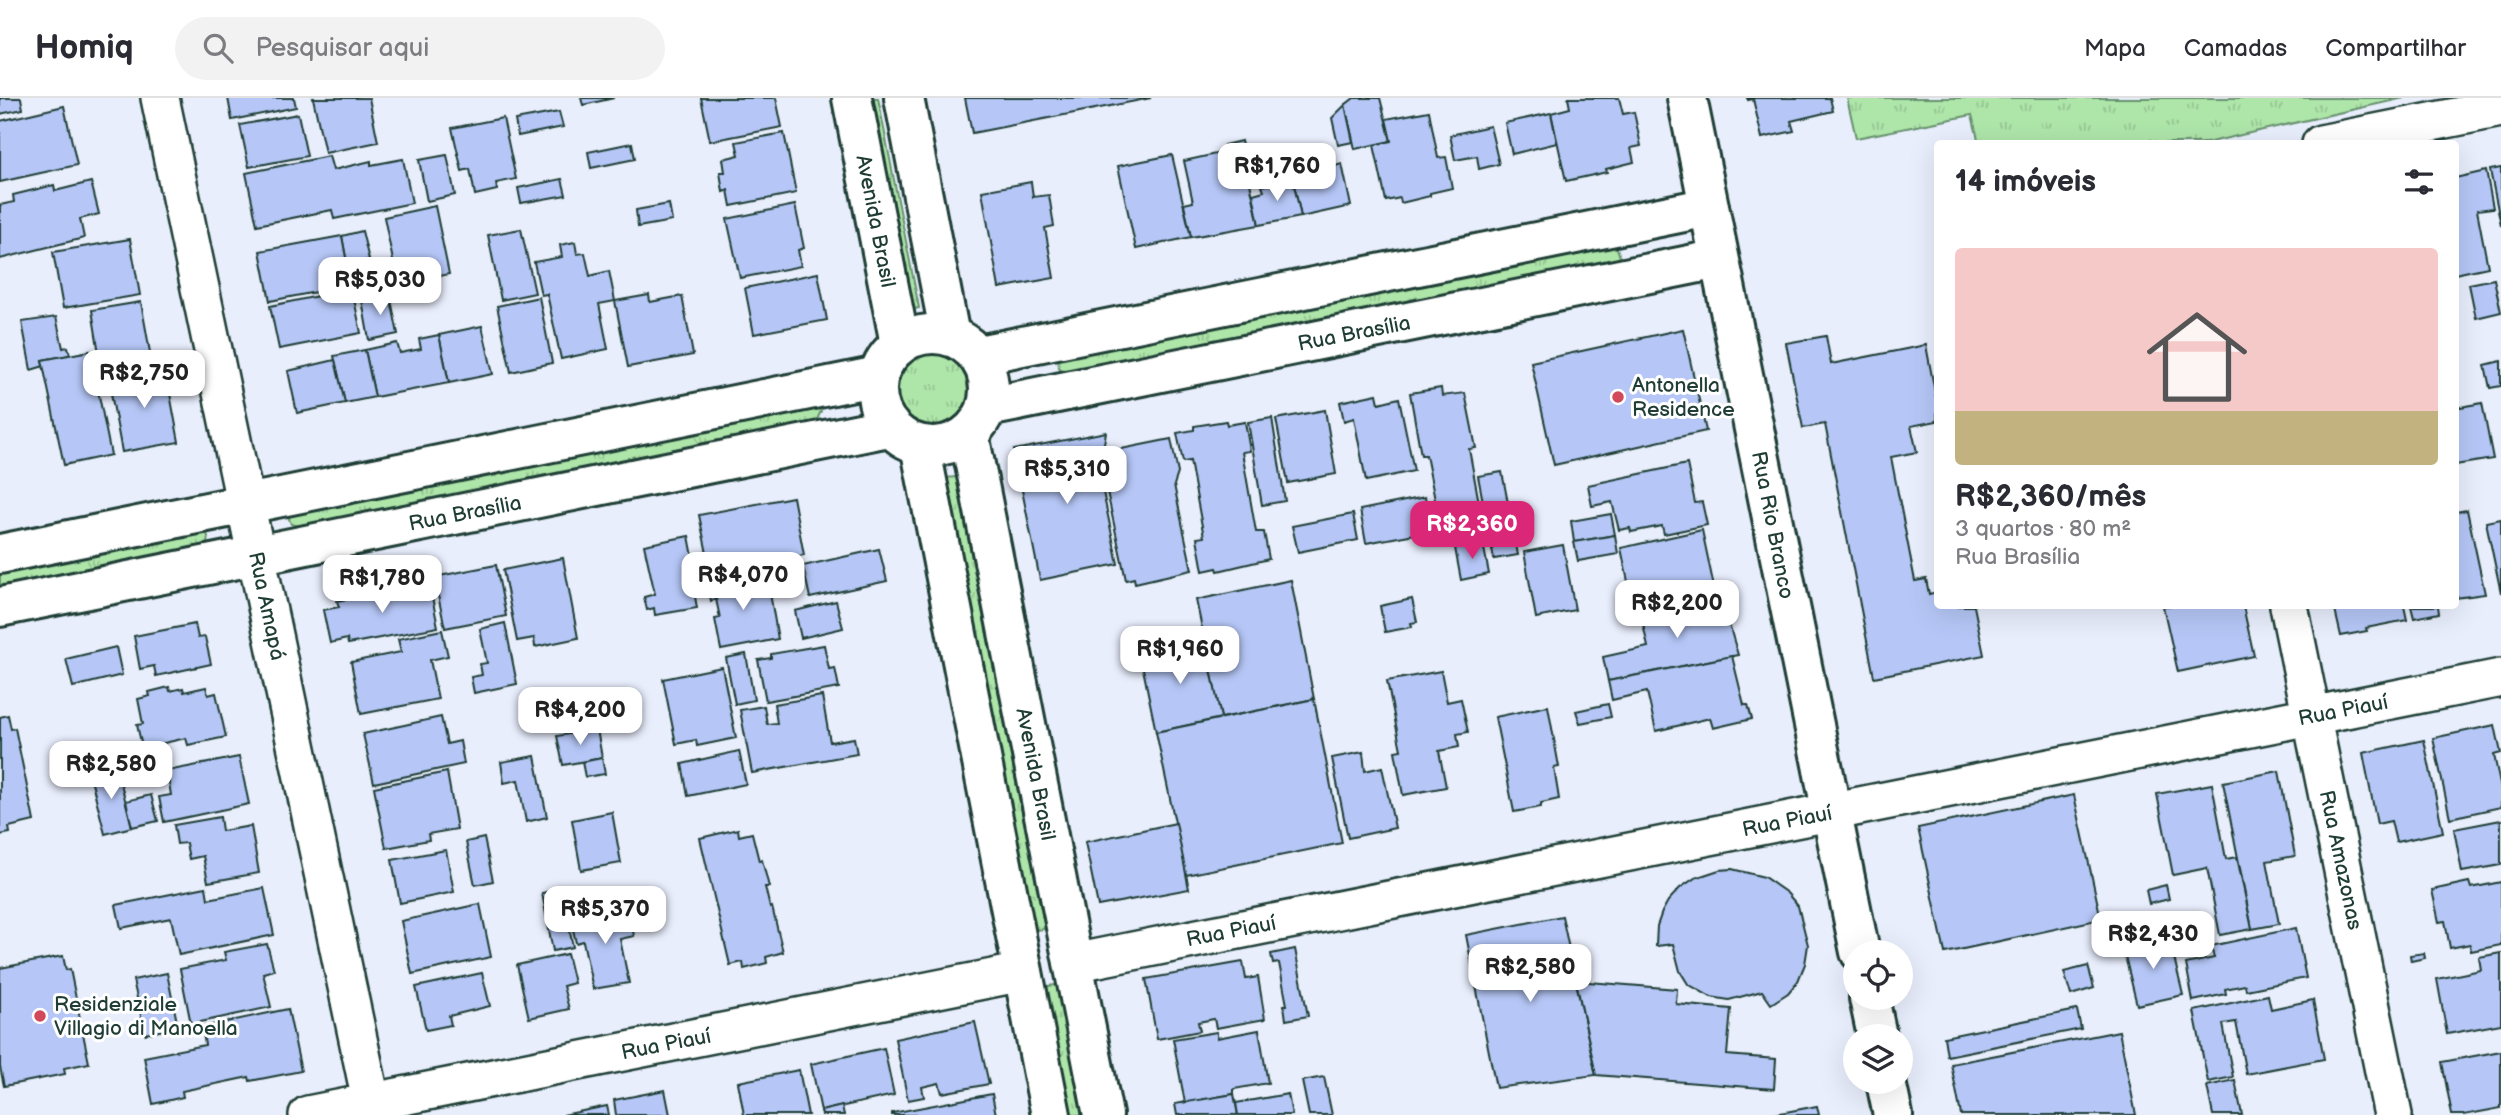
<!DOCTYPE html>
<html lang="pt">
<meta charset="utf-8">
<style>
:root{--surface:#fff;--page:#f2f2f3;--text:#2b2b33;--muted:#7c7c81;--line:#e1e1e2;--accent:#db2777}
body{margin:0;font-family:"Balsamiq Sans",sans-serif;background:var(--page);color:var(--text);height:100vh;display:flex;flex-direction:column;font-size:26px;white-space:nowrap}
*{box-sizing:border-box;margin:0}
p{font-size:23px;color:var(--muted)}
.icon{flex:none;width:38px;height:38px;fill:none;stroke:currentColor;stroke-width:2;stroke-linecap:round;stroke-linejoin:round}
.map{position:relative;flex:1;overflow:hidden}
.drawer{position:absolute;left:1934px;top:42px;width:525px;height:469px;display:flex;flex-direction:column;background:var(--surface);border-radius:7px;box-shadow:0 7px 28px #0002}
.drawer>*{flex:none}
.fabs{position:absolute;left:1843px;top:842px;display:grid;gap:14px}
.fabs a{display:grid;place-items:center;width:70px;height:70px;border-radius:50%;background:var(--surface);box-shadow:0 7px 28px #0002;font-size:35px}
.price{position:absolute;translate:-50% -60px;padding:0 16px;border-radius:14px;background:#fff;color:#222;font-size:23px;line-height:46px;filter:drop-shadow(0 2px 4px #0008)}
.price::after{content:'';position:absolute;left:50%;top:42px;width:21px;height:16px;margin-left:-10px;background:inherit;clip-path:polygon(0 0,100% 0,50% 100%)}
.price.on{background:var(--accent);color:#fff}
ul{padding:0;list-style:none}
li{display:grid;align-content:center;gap:14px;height:371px;padding:0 21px}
li span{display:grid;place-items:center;height:217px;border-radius:7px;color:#555}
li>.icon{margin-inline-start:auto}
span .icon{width:126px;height:126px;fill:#fffc;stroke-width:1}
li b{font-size:30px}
h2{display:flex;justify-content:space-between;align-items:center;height:84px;padding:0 21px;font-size:30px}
header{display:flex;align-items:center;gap:42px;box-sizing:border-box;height:98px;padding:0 35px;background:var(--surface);border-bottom:2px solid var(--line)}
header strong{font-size:33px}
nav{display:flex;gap:38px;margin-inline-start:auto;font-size:24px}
.search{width:490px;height:63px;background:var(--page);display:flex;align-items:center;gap:18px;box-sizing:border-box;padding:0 24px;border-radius:38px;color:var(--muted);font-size:26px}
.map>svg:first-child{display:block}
.grass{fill:url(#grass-tufts);stroke:#66916e;stroke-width:2}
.building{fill:#b6c7f7;stroke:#1f3d34;stroke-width:2}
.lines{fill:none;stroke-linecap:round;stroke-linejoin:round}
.minor-casing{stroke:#1f3d34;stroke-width:42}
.tertiary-casing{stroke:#1f3d34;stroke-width:44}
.secondary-casing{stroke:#1f3d34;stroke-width:44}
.minor{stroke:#fff;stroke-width:37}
.tertiary{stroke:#fff;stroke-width:38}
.secondary{stroke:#fff;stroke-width:38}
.poi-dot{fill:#d1495b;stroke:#fff;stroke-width:2.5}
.labels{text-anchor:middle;stroke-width:6;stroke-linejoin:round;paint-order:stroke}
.street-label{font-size:21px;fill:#1f3d34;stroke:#fff}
.poi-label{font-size:21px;fill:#1f3d34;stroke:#fff;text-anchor:start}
</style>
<header>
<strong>Homiq</strong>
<div class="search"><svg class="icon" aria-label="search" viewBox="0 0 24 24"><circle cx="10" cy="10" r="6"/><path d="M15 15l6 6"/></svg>Pesquisar aqui</div>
<nav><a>Mapa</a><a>Camadas</a><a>Compartilhar</a></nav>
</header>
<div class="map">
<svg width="2501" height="1017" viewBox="0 0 2501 1017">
<defs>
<pattern id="grass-tufts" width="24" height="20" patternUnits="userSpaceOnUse" patternTransform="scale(1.75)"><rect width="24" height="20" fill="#aee5a9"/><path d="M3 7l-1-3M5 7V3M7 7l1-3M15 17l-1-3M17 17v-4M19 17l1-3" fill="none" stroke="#95c592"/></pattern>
</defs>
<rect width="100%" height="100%" fill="#e9eefd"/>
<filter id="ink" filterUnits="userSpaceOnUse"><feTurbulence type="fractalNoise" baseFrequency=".0143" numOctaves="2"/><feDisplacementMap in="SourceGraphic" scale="14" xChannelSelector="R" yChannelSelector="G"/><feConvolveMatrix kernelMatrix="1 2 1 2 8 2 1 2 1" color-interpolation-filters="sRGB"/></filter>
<g filter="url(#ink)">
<!-- grass -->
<g class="grass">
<polygon points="868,0 878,0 919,210 910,212"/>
<polygon points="1847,0 2404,0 2206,45 1979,45 1972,17 1856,40"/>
<polygon points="1611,147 1617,150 1620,159 1618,163 1070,273 1059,271 1058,257"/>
<circle cx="932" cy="292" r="36"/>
<polygon points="818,309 821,313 815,326 304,430 291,426 289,421 291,414"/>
<polygon points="956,379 1045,831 1034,832 946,380"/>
<polygon points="203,431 208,438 207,446 203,448 0,490 0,469"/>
<polygon points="1055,887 1061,892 1086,1017 1068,1017 1044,895 1048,888"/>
</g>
<!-- building -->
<g class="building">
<polygon points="0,0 21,0 23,11 0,16"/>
<polygon points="228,0 294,0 296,9 232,22"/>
<polygon points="313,0 369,0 378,44 325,55"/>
<polygon points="581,0 614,0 583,7"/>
<polygon points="701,0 776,0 782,29 710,43"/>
<polygon points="965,0 1151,0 972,35"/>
<polygon points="1354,0 1380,0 1391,43 1355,51 1345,7"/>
<polygon points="1568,0 1619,0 1623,16 1634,14 1641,48 1631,50 1634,64 1606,71 1607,74 1566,83 1551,15 1570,10"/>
<polygon points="1747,0 1830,0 1833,13 1791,23 1794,33 1762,40 1753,1 1748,2"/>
<polygon points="1345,7 1353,44 1338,47 1332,20"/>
<polygon points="64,8 77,67 0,84 0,23"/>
<polygon points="1429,13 1438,60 1446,59 1452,90 1430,95 1430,98 1401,105 1400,100 1386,103 1374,47 1391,43 1386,21"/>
<polygon points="559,14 563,29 518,38 515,22"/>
<polygon points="1551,15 1557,45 1512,56 1505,25"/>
<polygon points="298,16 307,58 249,69 240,27"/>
<polygon points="503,20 516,81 496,85 497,92 475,97 470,71 462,73 452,30"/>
<polygon points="1490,28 1499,66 1479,71 1477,58 1455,62 1450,37"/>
<polygon points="784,35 796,95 731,108 728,92 723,94 720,74 725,74 723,61 739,57 736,44"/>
<polygon points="1241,43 1259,127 1191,139 1184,106 1193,104 1184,63 1225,54 1224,47"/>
<polygon points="632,45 635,61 591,70 588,54"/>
<polygon points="1324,54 1328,70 1342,66 1351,108 1301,119 1290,69 1306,66 1305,58"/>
<polygon points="447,57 455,97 427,103 419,62"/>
<polygon points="1172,57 1191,139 1136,151 1118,68"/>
<polygon points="329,58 333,72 371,63 371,67 403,61 412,105 334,121 332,112 257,127 246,75"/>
<polygon points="2501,70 2501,127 2490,72"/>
<polygon points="2486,73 2493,110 2477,112 2488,169 2455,176 2455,80"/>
<polygon points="562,81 566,97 521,105 518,90"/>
<polygon points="1293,82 1301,119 1259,127 1253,96 1264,93 1262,88"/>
<polygon points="91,84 99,116 80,121 84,140 0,161 0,107 14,104 13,97 54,87 55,93"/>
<polygon points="1031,84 1033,99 1049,97 1054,128 1045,130 1054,180 999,190 982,93"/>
<polygon points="669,106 672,123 638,129 636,112"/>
<polygon points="795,107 804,150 798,152 801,168 740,180 727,121"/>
<polygon points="435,108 449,176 398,187 384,119"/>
<polygon points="521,131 535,195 501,202 488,137"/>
<polygon points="362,133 369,162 347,166 342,138"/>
<polygon points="342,138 351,187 270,203 260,153"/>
<polygon points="130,141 140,197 63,210 53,154"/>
<polygon points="575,144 577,156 585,155 590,178 609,173 615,203 599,206 608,251 561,261 547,196 541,197 534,164 562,159 560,147"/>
<polygon points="818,175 827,222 754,236 745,190"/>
<polygon points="2494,181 2501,214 2476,220 2469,186"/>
<polygon points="352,191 361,235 279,251 270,208"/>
<polygon points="390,197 398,236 369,242 362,202"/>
<polygon points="649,197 650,204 682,198 693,257 628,269 615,203"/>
<polygon points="539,199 552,265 511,274 497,208"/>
<polygon points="141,204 151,260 101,268 92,212"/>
<polygon points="56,219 63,250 68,249 70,257 42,262 44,268 31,272 22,224"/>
<polygon points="482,228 493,276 449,285 439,237"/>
<polygon points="1683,231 1706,333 1554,367 1531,264"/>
<polygon points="439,237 449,285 375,299 365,252 397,245 400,255 421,251 419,241"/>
<polygon points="1826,238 1831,266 1926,247 1937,305 1937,323 1911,328 1917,354 1891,359 1915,483 1926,481 1929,496 1937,494 1937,508 1974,508 1984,557 1874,579 1825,326 1803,330 1786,245"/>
<polygon points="365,252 375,299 345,305 334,258"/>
<polygon points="90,253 111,357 64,367 42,262"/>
<polygon points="335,262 345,305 297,315 288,273"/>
<polygon points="2501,263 2501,288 2490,290 2485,267"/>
<polygon points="165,269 179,344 122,354 108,279"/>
<polygon points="1441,290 1442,298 1465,295 1476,350 1469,351 1479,405 1437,412 1426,357 1421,357 1410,295"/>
<polygon points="1377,296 1379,305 1399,300 1414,373 1366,383 1354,320 1344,323 1340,304"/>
<polygon points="2482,305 2493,361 2455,367 2455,310"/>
<polygon points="1325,312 1336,376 1288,385 1276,321"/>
<polygon points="1272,320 1285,403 1262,407 1248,324"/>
<polygon points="1226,323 1227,327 1245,324 1250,353 1242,354 1256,434 1264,434 1269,461 1218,473 1217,470 1203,473 1197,440 1204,439 1190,363 1183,364 1177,335 1194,332 1194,328"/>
<polygon points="1106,334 1099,375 1118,466 1040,482 1014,352"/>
<polygon points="1171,341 1178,375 1174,387 1192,472 1135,485 1134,480 1126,482 1103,375 1106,354"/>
<polygon points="1687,366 1695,405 1702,404 1707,427 1664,436 1662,428 1631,434 1630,430 1619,432 1612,404 1592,408 1588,387"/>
<polygon points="1502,374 1518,457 1494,461 1478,378"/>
<polygon points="793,399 804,457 711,475 699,417"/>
<polygon points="1425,399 1431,433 1366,445 1360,412"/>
<polygon points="2467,412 2485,496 2455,500 2455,414"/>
<polygon points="1353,416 1358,442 1298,454 1292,428"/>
<polygon points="1611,416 1615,437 1574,444 1571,423"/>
<polygon points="2501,421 2501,495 2486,424"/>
<polygon points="1702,432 1715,494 1678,500 1676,489 1631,498 1621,450"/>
<polygon points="1615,437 1618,456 1578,463 1574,444"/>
<polygon points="689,438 695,469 690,470 697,510 655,517 654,510 647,512 644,499 655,496 644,447"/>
<polygon points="1483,445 1489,476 1461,482 1455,450"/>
<polygon points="1563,447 1575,512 1536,520 1524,454"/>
<polygon points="879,451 887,483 810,500 803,468"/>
<polygon points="563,460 578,540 535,549 534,540 517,543 503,472"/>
<polygon points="496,467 506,518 445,530 434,479"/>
<polygon points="767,478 778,541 721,552 715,521 720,520 716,501 711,503 707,483 727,479 728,485"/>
<polygon points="1291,482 1314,601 1221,620 1196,502"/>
<polygon points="429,484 438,529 348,546 347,541 330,545 323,512 339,509 337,503"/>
<polygon points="1721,499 1738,557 1608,583 1603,559 1648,549 1641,517"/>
<polygon points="1412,501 1417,524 1411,525 1412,529 1385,534 1380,508"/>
<polygon points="836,503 843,530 801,540 795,513"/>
<polygon points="2163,508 2243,508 2254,558 2178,574"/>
<polygon points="2334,508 2404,508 2407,522 2366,530 2367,533 2341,538"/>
<polygon points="2411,508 2438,508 2439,515 2414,520"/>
<polygon points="505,525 517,586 474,595 471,579 482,577 480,566 487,565 480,531"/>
<polygon points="195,526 198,540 205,539 211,566 156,578 154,568 140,571 134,538"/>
<polygon points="442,532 448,558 430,562 438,601 361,616 351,564 401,554 398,541"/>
<polygon points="1205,542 1221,620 1156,634 1140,556"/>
<polygon points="824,547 829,571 835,570 839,590 766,603 758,562 771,560 771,556"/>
<polygon points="116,549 122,577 73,589 66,561"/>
<polygon points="746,556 754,602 735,606 726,560"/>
<polygon points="1732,558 1744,607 1748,607 1752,621 1713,630 1710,620 1656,633 1647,594 1612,602 1608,583"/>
<polygon points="722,569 736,640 697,648 696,642 676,646 663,581"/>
<polygon points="1441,573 1447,604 1461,601 1468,634 1457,636 1459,649 1439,653 1446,689 1403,697 1395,653 1401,652 1387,583"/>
<polygon points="169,589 170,593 183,590 184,594 206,589 208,597 216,595 226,639 188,647 186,640 164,645 165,652 144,657 137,627 143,626 138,601 150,598 149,594"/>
<polygon points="822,598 830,644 854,640 857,656 752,675 740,612 764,608 767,626 777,625 774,606"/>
<polygon points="1314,601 1342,745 1186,777 1156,634"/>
<polygon points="1608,606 1611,619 1580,625 1576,613"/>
<polygon points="1548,608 1559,669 1554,670 1559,701 1541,705 1541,709 1514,714 1495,619"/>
<polygon points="8,617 11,631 15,630 34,723 9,729 10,735 0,737 0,619"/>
<polygon points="441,619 447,646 460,643 464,666 374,685 363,636"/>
<polygon points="2495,627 2501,655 2494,657 2501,691 2501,709 2450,720 2433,640"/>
<polygon points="597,631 602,660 563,667 557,638"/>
<polygon points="2424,642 2443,734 2396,744 2391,723 2377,726 2363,655"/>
<polygon points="739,653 746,686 688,698 682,666"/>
<polygon points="1363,654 1365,673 1382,669 1395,730 1348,740 1332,660"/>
<polygon points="535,658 547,719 526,724 518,682 504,685 501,664"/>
<polygon points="239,659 249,706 164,724 159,699 171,697 167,673"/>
<polygon points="602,660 605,676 585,679 582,664"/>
<polygon points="117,670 132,729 105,736 90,677"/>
<polygon points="2279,673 2295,758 2267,763 2279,826 2252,831 2223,684"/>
<polygon points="447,674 457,731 428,736 429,742 386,750 374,689"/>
<polygon points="2212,686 2226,761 2237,759 2252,831 2220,837 2207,770 2173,777 2157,696"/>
<polygon points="151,697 158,723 132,729 126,703"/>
<polygon points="2074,697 2101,821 1945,855 1918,730"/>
<polygon points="612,714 621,765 581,772 572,722"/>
<polygon points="220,719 222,733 251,728 259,775 208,784 203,758 189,761 186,745 177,746 174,727"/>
<polygon points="2501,722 2501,767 2462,774 2454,731"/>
<polygon points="1176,725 1189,791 1098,808 1085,744"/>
<polygon points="738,731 739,738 752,735 759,763 762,762 769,789 765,789 770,810 772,809 783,854 766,859 767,865 744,871 743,864 730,867 700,740"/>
<polygon points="484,740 493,783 475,787 466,744"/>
<polygon points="446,752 454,794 400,805 392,762"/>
<polygon points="1732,771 1764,779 1787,795 1798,808 1808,847 1805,866 1798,883 1788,895 1771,906 1762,893 1729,902 1711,899 1688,886 1680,873 1673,846 1656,848 1657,828 1662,814 1668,803 1680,790 1695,780 1719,772"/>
<polygon points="2469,784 2471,790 2501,784 2501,847 2471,853 2470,846 2450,850 2445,823 2439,824 2432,792"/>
<polygon points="2166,787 2169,801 2149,806 2146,792"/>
<polygon points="206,789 208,801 264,790 274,837 179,857 171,820 121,830 116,807"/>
<polygon points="561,791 573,849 553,853 542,795"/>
<polygon points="480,806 491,859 412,876 401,823"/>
<polygon points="628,809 634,838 620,841 629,885 593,891 583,843 576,845 571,822"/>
<polygon points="1562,818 1596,977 1496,990 1466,837"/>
<polygon points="2296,830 2306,880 2246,892 2245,887 2225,891 2226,896 2193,903 2186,866 2214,860 2211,848"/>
<polygon points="2169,839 2183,897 2137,907 2123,850"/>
<polygon points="267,846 274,872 263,875 271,909 191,926 180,871 226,862 224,854"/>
<polygon points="1295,851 1308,918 1286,922 1284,907 1287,907 1279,865 1273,866 1271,856"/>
<polygon points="2424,855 2425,860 2411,863 2410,857"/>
<polygon points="2501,855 2501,926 2447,936 2437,881 2481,872 2479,859"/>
<polygon points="567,856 574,885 563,888 569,911 529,920 517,867"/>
<polygon points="63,858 66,872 70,871 89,965 64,970 65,976 4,988 0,969 0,870"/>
<polygon points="1243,864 1246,881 1258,879 1265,921 1216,930 1214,921 1198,924 1200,933 1157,941 1146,881"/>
<polygon points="2088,868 2094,890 2071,897 2064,874"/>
<polygon points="167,875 178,929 145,936 133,882"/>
<polygon points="482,875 490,908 449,918 451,927 426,932 416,889"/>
<polygon points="1576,883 1677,891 1676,906 1731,911 1727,957 1776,961 1774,991 1596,977"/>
<polygon points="2268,897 2271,911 2313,902 2324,961 2246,976 2236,924 2223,926 2233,979 2208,984 2194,913"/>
<polygon points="288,911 301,973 250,983 249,979 182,993 183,999 153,1006 144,959 205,947 202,929"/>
<polygon points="2077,912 2081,931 1947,958 1944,939"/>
<polygon points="975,924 989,986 942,995 939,985 922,989 924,999 908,1002 895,941"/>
<polygon points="1259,932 1268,985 1234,991 1234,996 1185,1005 1173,941 1217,934 1217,940"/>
<polygon points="2119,933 2136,1017 1961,1017 1951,966"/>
<polygon points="884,950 894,997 821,1013 811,966"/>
<polygon points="2501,953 2501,1010 2464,1017 2452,1017 2442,964"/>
<polygon points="799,972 808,1017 744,1017 738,984"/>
<polygon points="1324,979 1332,1017 1309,1017 1302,983"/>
<polygon points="2235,982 2242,1017 2213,1017 2207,988"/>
<polygon points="665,992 670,1017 616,1017 614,1002"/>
<polygon points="992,996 996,1017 892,1017 892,1015"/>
<polygon points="1234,996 1238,1017 1177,1017 1175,1006"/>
<polygon points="1288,996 1292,1017 1238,1017 1236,1005"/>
<polygon points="607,1008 609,1017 563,1017"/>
<polygon points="842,1008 844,1017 822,1017 821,1013"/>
<polygon points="1817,1008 1819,1017 1770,1017"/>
</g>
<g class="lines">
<!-- minor casing -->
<g class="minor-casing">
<g id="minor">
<polyline points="160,0 374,1017"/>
<polyline points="2321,46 2501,10"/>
<polyline points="2289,508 2393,1017"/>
<polyline points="1073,865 2501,580"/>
<polyline points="308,1017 1023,874"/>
</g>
</g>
<!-- tertiary casing -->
<g class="tertiary-casing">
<g id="tertiary">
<polyline points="1687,0 1860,854"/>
<polyline points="978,257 1709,109"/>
<polyline points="988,309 1719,161"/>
<polyline points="0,456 878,278"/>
<polyline points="0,509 889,329"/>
<polyline points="1869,900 1877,938"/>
<polyline points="1886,984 1893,1017"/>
</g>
</g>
<!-- secondary casing -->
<g class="secondary-casing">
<g id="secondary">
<polyline points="852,0 900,246"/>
<polyline points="904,0 950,238"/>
<circle cx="933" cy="292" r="56"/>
<polyline points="969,336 1103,1017"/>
<polyline points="920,347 1051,1017"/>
</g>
</g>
<!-- minor -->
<use href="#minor" class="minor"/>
<!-- tertiary -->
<use href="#tertiary" class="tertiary"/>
<!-- secondary -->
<use href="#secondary" class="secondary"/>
</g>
</g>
<!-- markers -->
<g class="poi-dot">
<circle cx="1618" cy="299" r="7"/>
<circle cx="40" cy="918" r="7"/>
</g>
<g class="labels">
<!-- street labels -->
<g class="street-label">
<text transform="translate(876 123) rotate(79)" y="7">Avenida Brasil</text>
<text transform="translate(1354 235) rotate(-11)" y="7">Rua Brasília</text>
<text transform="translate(465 415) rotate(-11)" y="7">Rua Brasília</text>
<text transform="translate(1773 427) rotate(79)" y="7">Rua Rio Branco</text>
<text transform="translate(267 508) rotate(78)" y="7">Rua Amapá</text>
<text transform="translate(2343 612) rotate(-11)" y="7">Rua Piauí</text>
<text transform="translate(1036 676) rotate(79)" y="7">Avenida Brasil</text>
<text transform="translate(1787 723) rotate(-11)" y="7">Rua Piauí</text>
<text transform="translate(2341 762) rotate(78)" y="7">Rua Amazonas</text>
<text transform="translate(1231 833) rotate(-11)" y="7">Rua Piauí</text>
<text transform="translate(666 946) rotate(-11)" y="7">Rua Piauí</text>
</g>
<!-- poi labels -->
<g class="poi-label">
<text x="1632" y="294">Antonella<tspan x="1632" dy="24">Residence</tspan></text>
<text x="54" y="913">Residenziale<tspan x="54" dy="24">Villagio di Manoella</tspan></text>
</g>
</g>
</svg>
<div class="fabs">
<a><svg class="icon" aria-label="locate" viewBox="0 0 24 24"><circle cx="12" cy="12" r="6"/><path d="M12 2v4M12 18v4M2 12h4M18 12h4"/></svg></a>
<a><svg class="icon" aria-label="layers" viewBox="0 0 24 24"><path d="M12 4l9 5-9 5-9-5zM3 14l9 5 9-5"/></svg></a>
</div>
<b class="price" style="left:1277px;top:105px">R$1,760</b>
<b class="price" style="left:380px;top:219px">R$5,030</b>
<b class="price" style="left:144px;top:312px">R$2,750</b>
<b class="price" style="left:1067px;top:408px">R$5,310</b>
<b class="price on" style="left:1472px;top:463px">R$2,360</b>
<b class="price" style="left:743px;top:514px">R$4,070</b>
<b class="price" style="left:382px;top:517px">R$1,780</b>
<b class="price" style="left:1677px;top:542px">R$2,200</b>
<b class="price" style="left:1180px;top:588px">R$1,960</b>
<b class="price" style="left:580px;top:649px">R$4,200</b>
<b class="price" style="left:111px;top:703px">R$2,580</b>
<b class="price" style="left:605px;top:848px">R$5,370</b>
<b class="price" style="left:2153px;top:873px">R$2,430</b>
<b class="price" style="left:1530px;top:906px">R$2,580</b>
<section class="drawer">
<h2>14 imóveis<svg class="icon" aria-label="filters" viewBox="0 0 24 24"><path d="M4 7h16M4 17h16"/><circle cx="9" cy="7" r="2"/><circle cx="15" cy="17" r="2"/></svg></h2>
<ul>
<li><span style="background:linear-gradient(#f6c9c9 75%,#c2b280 0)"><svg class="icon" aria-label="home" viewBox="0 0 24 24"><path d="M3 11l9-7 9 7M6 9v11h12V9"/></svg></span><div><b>R$2,360/mês</b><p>3 quartos · 80 m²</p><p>Rua Brasília</p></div></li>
</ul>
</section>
</div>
